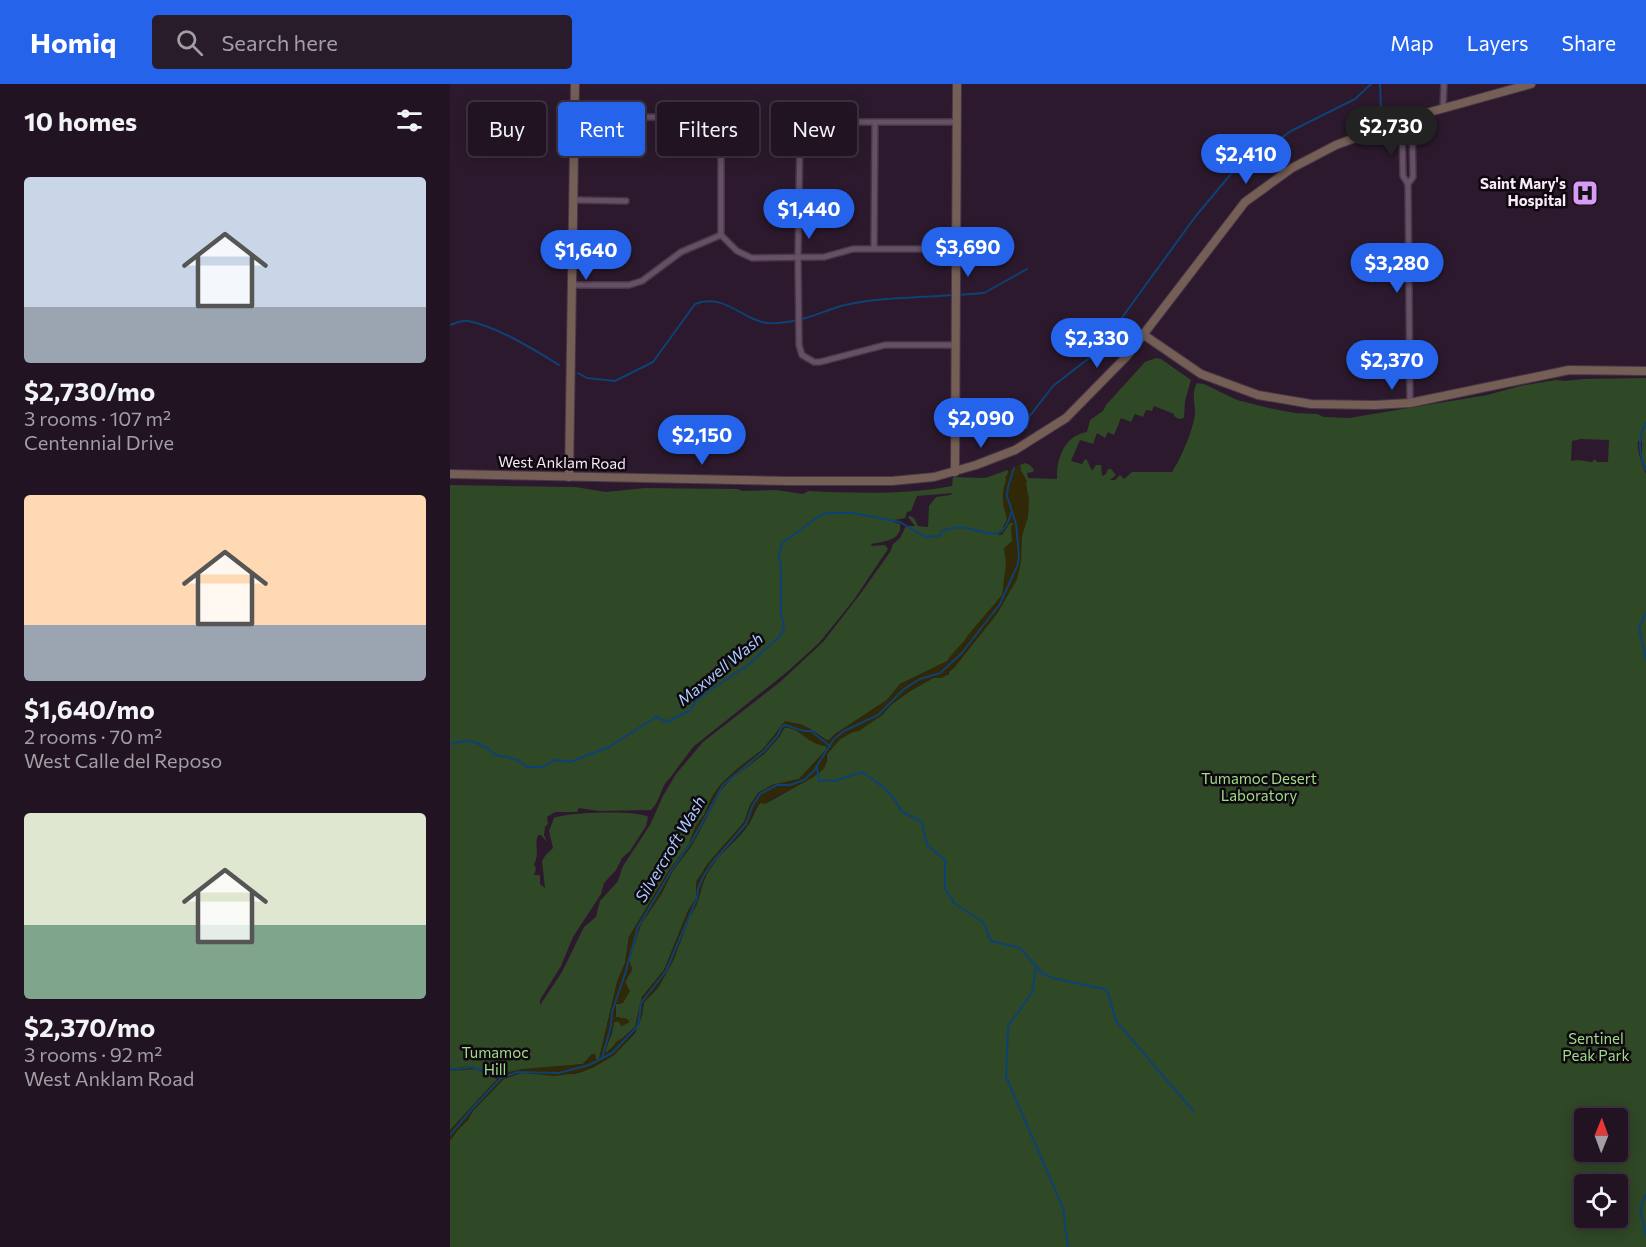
<!DOCTYPE html>
<meta charset="utf-8">
<style>
:root{--surface:#211322;--page:#291c2a;--text:#f1f3f6;--muted:#a29ea5;--line:#3e3240;--accent:#2563eb}
body{margin:0;font-family:Commissioner,sans-serif;background:var(--page);color:var(--text);height:100vh;display:flex;flex-direction:column;font-size:22px;white-space:nowrap}
*{box-sizing:border-box;margin:0}
p{font-size:20px;color:var(--muted)}
.icon{flex:none;width:33px;height:33px;fill:none;stroke:currentColor;stroke-width:2;stroke-linecap:round;stroke-linejoin:round}
.map{position:relative;flex:1;overflow:hidden}
.details{display:flex;flex-direction:column;background:var(--surface);width:450px}
.details>*{flex:none}
.top-card{position:absolute;left:18px;top:18px;width:570px;height:54px;display:flex;gap:12px}
.needle{width:39px;rotate:1deg}
.buttons{position:absolute;left:1124px;top:1024px;display:grid;gap:12px}
.buttons a{display:grid;place-items:center;width:54px;height:54px;border-radius:6px;background:var(--surface);box-shadow:0 3px 15px #0003,0 0 0 2px var(--line);font-size:30px}
.price{position:absolute;translate:-50% -51px;padding:0 14px;border-radius:21px;background:var(--accent);color:#fff;font-size:20px;line-height:39px;filter:drop-shadow(0 2px 3px #0008)}
.price::after{content:'';position:absolute;left:50%;top:36px;width:18px;height:14px;margin-left:-9px;background:inherit;clip-path:polygon(0 0,100% 0,50% 100%)}
.price.on{background:#222;color:#fff}
ul{padding:0;list-style:none}
li{display:grid;align-content:center;gap:12px;height:318px;padding:0 24px}
li span{display:grid;place-items:center;height:186px;border-radius:6px;color:#555}
li>.icon{margin-inline-start:auto}
span .icon{width:108px;height:108px;fill:#fffc;stroke-width:1}
li b{font-size:26px}
h2{display:flex;justify-content:space-between;align-items:center;height:72px;padding:0 24px;font-size:26px}
.tag{padding:0 21px;border-radius:6px;background:var(--surface);box-shadow:0 3px 15px #0003,0 0 0 2px var(--line);font-size:21px;line-height:54px}
.tag.on{background:var(--accent);color:#fff}
header{display:flex;align-items:center;gap:36px;box-sizing:border-box;height:84px;padding:0 30px;background:var(--accent);color:#fff}
header strong{font-size:28px}
nav{display:flex;gap:33px;margin-inline-start:auto;font-size:21px}
.search{width:420px;height:54px;background:var(--page);display:flex;align-items:center;gap:15px;box-sizing:border-box;padding:0 21px;border-radius:6px;color:var(--muted);font-size:22px}
main{display:flex;flex:1;min-height:0}
.map>svg:first-child{display:block}
.green{fill:#2f4825;fill-rule:evenodd}
.sand{fill:#302806;fill-rule:evenodd}
.lines{fill:none;stroke-linecap:round;stroke-linejoin:round}
.stream{stroke:#0e4174;stroke-width:2}
.street-casing{stroke:#463747;stroke-width:8}
.secondary-casing{stroke:#463747;stroke-width:10}
.street{stroke:#665066;stroke-width:5}
.secondary{stroke:#755e55;stroke-width:8}
.labels{text-anchor:middle;stroke-width:5;stroke-linejoin:round;paint-order:stroke}
.poi-label{font-size:15px;font-weight:bold;fill:#f8ebf8;stroke:#100810;text-anchor:end}
.street-label{font-size:15px;fill:#f8ebf8;stroke:#100810}
.park-label{font-size:15px;fill:#9edd86;stroke:#100810}
.water-label{font-size:16px;font-style:italic;fill:#a6cffe;stroke:#100810}
</style>
<header>
<strong>Homiq</strong>
<div class="search"><svg class="icon" aria-label="search" viewBox="0 0 24 24"><circle cx="10" cy="10" r="6"/><path d="M15 15l6 6"/></svg>Search here</div>
<nav><a>Map</a><a>Layers</a><a>Share</a></nav>
</header>
<main>
<section class="details">
<h2>10 homes<svg class="icon" aria-label="filters" viewBox="0 0 24 24"><path d="M4 7h16M4 17h16"/><circle cx="9" cy="7" r="2"/><circle cx="15" cy="17" r="2"/></svg></h2>
<ul>
<li><span style="background:linear-gradient(#c9d6e8 70%,#9aa5b1 0)"><svg class="icon" aria-label="home" viewBox="0 0 24 24"><path d="M3 11l9-7 9 7M6 9v11h12V9"/></svg></span><div><b>$2,730/mo</b><p>3 rooms · 107 m²</p><p>Centennial Drive</p></div></li>
<li><span style="background:linear-gradient(#ffd9b3 70%,#9aa5b1 0)"><svg class="icon" aria-label="home" viewBox="0 0 24 24"><path d="M3 11l9-7 9 7M6 9v11h12V9"/></svg></span><div><b>$1,640/mo</b><p>2 rooms · 70 m²</p><p>West Calle del Reposo</p></div></li>
<li><span style="background:linear-gradient(#dfe7d0 60%,#7fa58c 0)"><svg class="icon" aria-label="home" viewBox="0 0 24 24"><path d="M3 11l9-7 9 7M6 9v11h12V9"/></svg></span><div><b>$2,370/mo</b><p>3 rooms · 92 m²</p><p>West Anklam Road</p></div></li>
</ul>
</section>
<div class="map">
<svg width="1196" height="1163" viewBox="0 0 1196 1163">
<rect width="100%" height="100%" fill="#2c192d"/>
<!-- green -->
<g class="green">
<path d="M 706,274 L 711,275 L 741,296 L 735,317 L 734,334 L 729,335 L 724,332 L 724,330 L 704,322 L 702,327 L 696,326 L 693,333 L 685,330 L 681,338 L 671,334 L 664,351 L 658,348 L 655,354 L 647,349 L 643,360 L 630,356 L 621,377 L 632,380 L 635,375 L 637,376 L 642,387 L 646,381 L 651,381 L 652,392 L 656,390 L 658,385 L 661,385 L 666,391 L 660,396 L 665,396 L 670,391 L 674,395 L 682,388 L 722,388 C 730,377 746,340 745,326 C 744,318 742,307 747,299 L 754,300 L 787,316 L 819,324 L 845,329 L 867,330 L 874,333 L 899,334 L 1037,311 L 1070,302 L 1106,296 L 1115,297 L 1134,295 L 1196,294 L 1196,384 L 1192,375 L 1192,357 L 1188,357 C 1187,368 1192,379 1196,390 L 1196,1163 L 0,1163 L 0,401 L 125,403 L 156,408 L 195,404 L 287,405 L 293,407 L 326,406 L 353,410 L 358,407 C 406,409 454,411 502,402 L 503,393 L 535,394 L 558,386 L 558,390 L 555,394 L 575,394 L 571,387 L 570,381 L 575,379 L 580,381 L 584,386 L 583,388 L 577,389 L 578,394 L 607,395 C 606,375 615,351 637,348 L 640,336 L 653,327 L 656,321 L 695,278 ZM 1131,355 L 1159,356 L 1158,378 L 1147,378 L 1145,375 L 1142,378 L 1128,376 L 1121,377 L 1122,357 ZM 503,409 L 500,411 L 486,413 L 479,422 L 478,443 L 468,442 L 464,434 L 460,432 L 458,433 L 465,442 L 456,442 L 450,454 L 443,460 L 440,468 L 411,509 L 373,558 L 330,598 L 253,658 L 226,690 L 213,712 L 200,741 L 173,782 L 168,797 L 150,817 L 146,833 L 134,843 L 112,888 L 90,921 L 90,916 L 111,882 L 123,853 L 151,810 L 154,799 L 166,786 L 172,774 L 180,767 L 196,742 L 198,733 C 188,726 117,728 104,734 L 99,747 L 103,764 L 95,772 L 92,777 L 95,804 L 90,800 L 90,791 L 84,791 L 86,785 L 84,780 C 90,770 84,761 88,751 L 91,751 L 97,758 L 94,751 L 95,743 L 98,740 L 97,733 L 105,728 L 127,728 L 129,724 L 149,727 L 201,726 C 211,717 210,702 220,694 L 243,663 L 337,588 L 369,559 L 403,517 L 438,465 L 435,461 L 422,462 L 421,460 C 433,458 453,456 450,440 L 443,438 L 445,436 L 455,434 L 457,428 L 461,427 L 467,412 ZM 500,572 L 499,590 L 491,594 L 483,594 L 460,607 L 442,620 L 432,631 L 390,655 L 377,670 L 377,678 L 363,693 L 317,719 L 310,719 C 305,726 303,733 299,740 C 288,757 267,770 257,789 C 250,804 250,819 240,832 L 223,877 L 208,904 L 194,918 L 192,932 L 185,949 L 164,971 L 144,983 L 125,990 L 90,990 L 100,984 L 133,980 L 142,970 L 145,971 L 146,976 L 149,975 L 167,898 L 175,879 L 179,853 L 218,788 L 239,761 L 246,742 L 254,731 L 263,711 L 271,700 L 287,685 L 313,665 L 327,649 L 331,641 C 351,635 361,646 378,657 L 385,650 L 437,616 L 450,600 L 497,578 ZM 1134,1035 L 1167,1035 L 1167,1068 L 1134,1068 ZM 1134,1101 L 1167,1101 L 1167,1134 L 1134,1134 Z"/>
<path d="M 334,644 C 349,642 360,661 376,662 L 376,666 L 349,695 L 322,701 L 308,709 L 300,721 L 294,738 L 246,798 L 246,814 L 238,827 L 214,886 L 192,913 L 185,943 L 156,969 L 155,966 L 162,949 L 164,938 L 168,937 L 172,942 L 177,935 L 166,933 L 166,920 L 170,920 C 176,911 179,907 175,898 L 182,886 L 179,876 L 191,840 L 212,809 L 222,788 L 242,761 L 271,706 L 282,694 L 314,670 L 330,652 Z"/>
</g>
<!-- sand -->
<path class="sand" d="M 570,381 L 571,388 L 577,397 L 576,400 L 579,415 L 578,433 L 572,452 L 571,478 L 567,495 L 547,530 L 504,584 L 492,594 L 483,594 L 460,607 L 442,620 L 432,631 L 409,647 L 403,648 L 390,655 L 377,670 L 375,683 L 370,688 L 355,698 L 321,715 L 316,720 L 310,719 L 304,726 L 299,740 L 267,775 L 257,790 L 249,809 L 247,820 L 240,832 L 223,877 L 209,902 L 194,918 L 190,938 L 180,954 L 164,971 L 144,983 L 132,988 L 105,992 L 72,989 L 54,995 L 23,1027 L 18,1036 L 8,1046 L 0,1057 L 0,1046 L 47,995 L 25,985 L 0,987 L 0,985 L 21,982 L 47,991 L 72,985 L 133,980 L 142,970 L 145,970 L 146,976 L 149,975 L 167,899 L 175,879 L 179,853 L 218,788 L 238,761 L 246,742 L 254,731 L 263,711 L 271,700 L 287,685 L 313,665 L 335,637 L 353,641 C 357,645 371,654 378,657 L 385,650 L 437,616 L 450,600 L 499,576 C 500,569 514,560 518,551 L 552,511 L 556,479 L 554,464 L 562,457 L 561,444 L 563,439 L 560,439 L 552,451 L 548,451 C 563,428 554,437 553,415 C 552,406 557,394 558,387 ZM 334,644 C 350,642 356,661 376,662 L 376,666 L 349,695 L 322,701 L 309,709 L 300,721 L 294,738 L 258,779 L 246,798 L 246,814 L 238,827 L 214,886 L 192,913 L 185,943 L 177,952 L 167,957 L 160,967 L 155,969 L 164,938 L 168,937 L 172,942 L 180,938 L 177,935 L 166,933 L 165,930 L 166,920 L 173,919 L 180,907 L 175,898 L 182,884 L 179,876 L 191,840 L 212,809 L 222,788 L 242,761 L 271,706 L 282,694 L 314,670 L 330,652 Z"/>
<g class="lines">
<!-- stream -->
<g class="stream">
<polyline points="930,0 931,25"/>
<polyline points="508,211 534,209 577,185"/>
<path d="M 0,241 C 6,239 13,236 18,237 C 46,242 85,266 109,281"/>
<path d="M 128,289 L 137,294 L 165,297 L 203,278 L 245,220 C 274,208 295,238 319,239 C 345,241 368,229 391,222 C 427,213 466,214 502,211"/>
<path d="M 1196,339 C 1187,353 1189,371 1196,386"/>
<polyline points="577,344 579,333 603,302 647,268 745,133 781,90 841,47 905,15 921,0"/>
<polyline points="1196,529 1189,544 1196,575"/>
<path d="M 0,660 L 13,657 L 25,658 L 39,665 L 43,670 L 68,676 L 77,683 L 93,683 L 104,676 L 120,678 L 159,663 L 206,633 L 217,638 L 241,626 L 245,618 L 257,608 L 298,581 L 331,551 L 334,543 L 331,530 L 331,483 L 329,471 L 332,459 L 371,431 L 377,429 L 403,429 L 450,438 L 475,453 L 490,452 L 492,447 C 524,432 550,472 561,429"/>
<path d="M 367,684 L 369,697 L 375,696 L 385,697 L 412,688 C 431,701 441,707 452,728 L 472,738 L 477,761 L 495,776 L 495,805 L 505,820 L 533,838 L 541,857 L 570,864 L 592,889 L 603,894 L 654,905 L 658,909 L 666,937 L 744,1028"/>
<polyline points="586,883 582,909 558,942 556,993 613,1124 618,1163"/>
<polyline points="152,974 161,942 162,928 175,890 188,843 221,787 242,757 273,701 314,667 328,651 332,642 335,641 354,647 361,647 380,662"/>
<polyline points="0,986 22,983 51,994"/>
<polyline points="0,1051 22,1025 51,994 68,988 109,989 139,981 162,969 186,944 189,937 191,919 216,887 247,814 248,805 253,793 262,779 296,740 302,723 310,710 327,701 340,701 354,696 363,688 384,655 394,647 428,631 454,605 470,595 490,589 511,570 550,520 568,480 569,472 566,440 557,412 558,403 564,384"/>
<polyline points="1196,1110 1190,1125 1196,1151"/>
</g>
<!-- street casing -->
<g class="street-casing">
<g id="street">
<polyline points="993,24 994,0"/>
<path d="M 125,32 L 256,34 C 265,35 271,37 271,47 L 271,151"/>
<polyline points="346,35 354,41"/>
<polyline points="267,37 274,31"/>
<polyline points="952,37 953,92 958,100 960,319"/>
<polyline points="354,41 350,50 348,174 349,261 352,271 364,278 370,278 435,261 505,261"/>
<polyline points="354,41 364,38 506,38"/>
<polyline points="958,100 963,93 962,33"/>
<polyline points="124,116 176,117"/>
<polyline points="424,164 425,39"/>
<polyline points="123,201 179,201 192,197 231,168 271,151 287,167 302,174 374,173 403,165 505,165"/>
</g>
</g>
<!-- secondary casing -->
<g class="secondary-casing">
<g id="secondary">
<polyline points="694,251 751,290 808,311 861,320 924,321 960,319 1119,286 1196,287"/>
<polyline points="505,388 507,0"/>
<polyline points="0,390 340,397 442,397 484,393 526,381 565,366 616,334 676,273 795,118 842,84 886,61 962,33 1081,0"/>
<polyline points="119,393 125,0"/>
</g>
</g>
<!-- street -->
<use href="#street" class="street"/>
<!-- secondary -->
<use href="#secondary" class="secondary"/>
</g>
<!-- icons -->
<defs>
<g id="hospital-square" transform="scale(1.35)"><rect x="-9" y="-9" width="18" height="18" rx="4" fill="#d99af7" stroke="#100810"/><path d="M-5-5h3v3.5h4V-5h3V5h-3V1.5h-4V5h-3Z" fill="#111"/></g>
</defs>
<g fill-rule="evenodd">
<use href="#hospital-square" x="1135" y="109"/>
</g>
<g class="labels">
<!-- poi labels -->
<g class="poi-label">
<text x="1116" y="105">Saint Mary's<tspan x="1116" dy="17">Hospital</tspan></text>
</g>
<!-- street labels -->
<g class="street-label">
<text transform="translate(112 379) rotate(1)" y="5">West Anklam Road</text>
</g>
<!-- park labels -->
<g class="park-label">
<text x="809" y="700">Tumamoc Desert<tspan x="809" dy="17">Laboratory</tspan></text>
<text x="1146" y="960">Sentinel<tspan x="1146" dy="17">Peak Park</tspan></text>
<text x="45" y="974">Tumamoc<tspan x="45" dy="17">Hill</tspan></text>
</g>
<!-- water labels -->
<g class="water-label">
<text transform="translate(270 585) rotate(-39)" y="6">Maxwell Wash</text>
<text transform="translate(220 765) rotate(-59)" y="6">Silvercroft Wash</text>
</g>
</g>
</svg>
<div class="buttons">
<a><svg class="needle" viewBox="-14 -14 28 28"><path d="M0-13l5 13h-10z" fill="#e53935"/><path d="M0 13l5-13h-10z" fill="#a29ea5"/></svg></a>
<a><svg class="icon" aria-label="locate" viewBox="0 0 24 24"><circle cx="12" cy="12" r="6"/><path d="M12 2v4M12 18v4M2 12h4M18 12h4"/></svg></a>
</div>
<b class="price on" style="left:941px;top:73px">$2,730</b>
<b class="price" style="left:796px;top:101px">$2,410</b>
<b class="price" style="left:359px;top:156px">$1,440</b>
<b class="price" style="left:518px;top:194px">$3,690</b>
<b class="price" style="left:136px;top:197px">$1,640</b>
<b class="price" style="left:947px;top:210px">$3,280</b>
<b class="price" style="left:647px;top:285px">$2,330</b>
<b class="price" style="left:942px;top:307px">$2,370</b>
<b class="price" style="left:531px;top:365px">$2,090</b>
<b class="price" style="left:252px;top:382px">$2,150</b>
<div class="top-card">
<a class="tag">Buy</a>
<a class="tag on">Rent</a>
<a class="tag">Filters</a>
<a class="tag">New</a>
</div>
</div>
</main>
